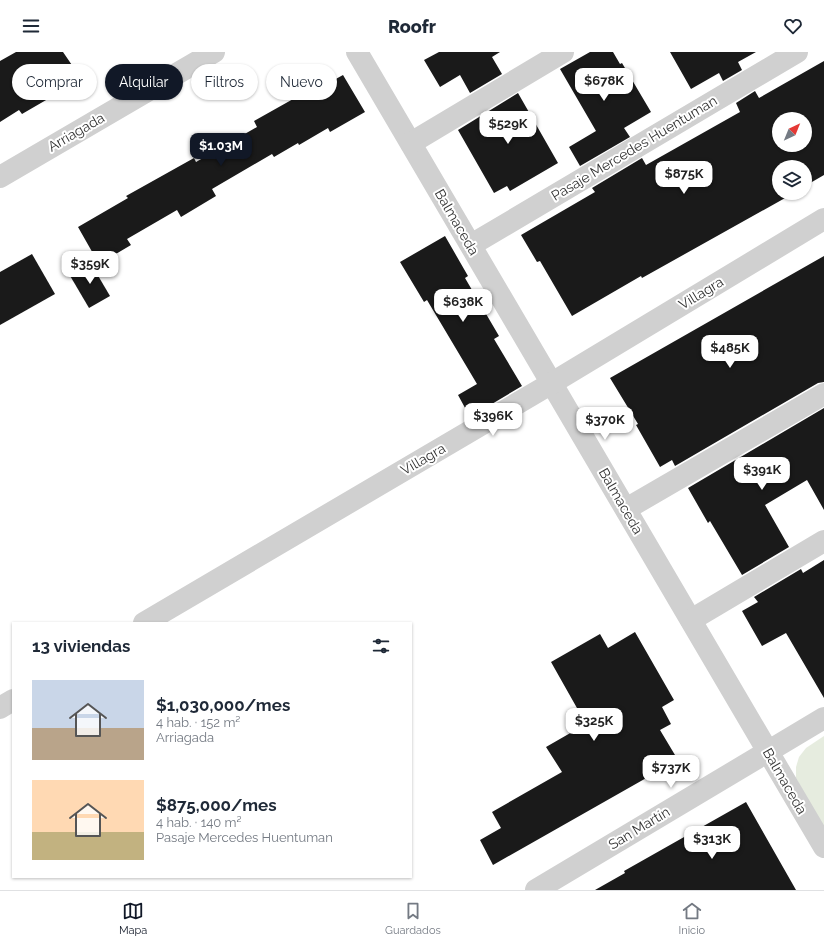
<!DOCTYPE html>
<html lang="es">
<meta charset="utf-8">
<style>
:root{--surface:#fff;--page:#f6f6f7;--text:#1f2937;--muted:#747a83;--line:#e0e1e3;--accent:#111827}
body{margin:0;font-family:Raleway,sans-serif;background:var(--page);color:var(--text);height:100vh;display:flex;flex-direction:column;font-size:15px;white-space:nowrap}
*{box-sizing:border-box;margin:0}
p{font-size:13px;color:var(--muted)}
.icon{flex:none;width:22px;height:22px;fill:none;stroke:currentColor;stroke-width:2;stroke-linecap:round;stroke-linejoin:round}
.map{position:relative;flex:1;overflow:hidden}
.side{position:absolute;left:12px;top:570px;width:400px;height:256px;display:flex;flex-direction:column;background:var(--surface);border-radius:0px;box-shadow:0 1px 3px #0004}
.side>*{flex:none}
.hud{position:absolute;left:12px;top:12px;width:400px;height:36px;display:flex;gap:8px}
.needle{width:26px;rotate:43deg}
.buttons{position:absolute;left:772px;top:60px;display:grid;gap:8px}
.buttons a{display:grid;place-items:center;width:40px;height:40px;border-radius:50%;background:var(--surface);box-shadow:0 1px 3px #0004;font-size:20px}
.price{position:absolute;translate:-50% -34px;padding:0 9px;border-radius:8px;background:#fff;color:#222;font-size:13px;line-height:26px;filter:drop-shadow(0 1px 2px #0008)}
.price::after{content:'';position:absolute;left:50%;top:24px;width:12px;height:9px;margin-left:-6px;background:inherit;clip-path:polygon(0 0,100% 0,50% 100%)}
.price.active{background:var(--accent);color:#fff}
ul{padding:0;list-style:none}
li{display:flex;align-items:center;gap:12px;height:100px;padding:0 20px}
li span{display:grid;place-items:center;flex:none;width:112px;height:80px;border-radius:0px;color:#555}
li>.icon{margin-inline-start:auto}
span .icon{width:48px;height:48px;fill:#fffc;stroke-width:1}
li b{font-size:17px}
h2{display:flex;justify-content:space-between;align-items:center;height:48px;padding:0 20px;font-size:17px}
.tag{padding:0 14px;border-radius:18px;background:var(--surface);box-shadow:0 1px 3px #0004;font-size:14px;line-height:36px}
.tag.active{background:var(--accent);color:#fff}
header{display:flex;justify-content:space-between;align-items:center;height:52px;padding:0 20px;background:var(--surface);font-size:18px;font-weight:800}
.tabs{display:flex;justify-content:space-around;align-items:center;height:56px;border-top:1px solid var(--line);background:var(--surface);font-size:11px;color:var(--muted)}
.tabs a{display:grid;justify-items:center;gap:2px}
.tabs .active{color:var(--accent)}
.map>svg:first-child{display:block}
.green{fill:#e6ecdf}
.building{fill:#1a1a1a;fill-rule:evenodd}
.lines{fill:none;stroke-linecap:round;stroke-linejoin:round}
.street{stroke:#d0d0d0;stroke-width:22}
.labels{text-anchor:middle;stroke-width:4;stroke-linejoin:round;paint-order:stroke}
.street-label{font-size:14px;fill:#333;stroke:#fff}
</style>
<header><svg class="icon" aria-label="menu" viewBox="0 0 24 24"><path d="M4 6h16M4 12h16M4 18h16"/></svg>Roofr<svg class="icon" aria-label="heart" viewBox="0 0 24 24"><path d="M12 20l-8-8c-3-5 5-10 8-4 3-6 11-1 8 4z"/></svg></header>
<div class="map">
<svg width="824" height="838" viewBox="0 0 824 838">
<rect width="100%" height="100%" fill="#fff"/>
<!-- green -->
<polygon class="green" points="824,684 824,777 796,726 796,715 799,705 806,696"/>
<!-- building -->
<g class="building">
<polygon points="16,0 63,0 76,19 49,38 53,44 22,62 19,58 0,70 0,9"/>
<polygon points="439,0 500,0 492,5 502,22 470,41 460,23 440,35 424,8"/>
<polygon points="590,0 613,0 620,12 622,11 651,60 624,76 630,85 580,114 569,95 596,79 560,17"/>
<polygon points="670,0 756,0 738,10 742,18 723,29 719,21 691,37"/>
<path d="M 824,9 L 824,123 L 805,134 L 805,115 L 779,115 L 779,141 L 794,141 L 642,226 L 641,224 L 572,264 L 540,209 L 537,210 L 521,183 L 595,140 L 592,136 L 642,106 L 646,113 L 740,60 L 736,51 L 755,39 L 759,46 ZM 779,67 L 805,67 L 805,93 L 779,93 Z"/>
<polygon points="343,23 365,60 330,80 328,76 299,93 298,91 274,105 272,102 212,137 216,144 181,165 177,158 127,187 131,193 99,212 78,175 128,146 126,144 194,106 196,110 257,75 254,69 302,42 303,45"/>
<polygon points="518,41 558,111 510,139 507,134 494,141 458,78"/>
<polygon points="445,184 468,224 465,226 499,284 494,287 522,334 470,365 458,343 477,332 427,248 424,250 400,210"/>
<polygon points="32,202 55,242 0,273 0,220"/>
<polygon points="824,204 824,330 818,331 675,414 672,408 660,415 636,373 638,372 610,326"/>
<polygon points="90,210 110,244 89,256 69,222"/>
<polygon points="824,356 824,458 807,428 765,453 789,495 742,523 710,469 708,471 688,436"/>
<polygon points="824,508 824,646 786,581 762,594 742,559 758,550 754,545 801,517 803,521"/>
<polygon points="635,580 674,648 662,655 671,672 660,678 678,708 493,813 480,788 501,776 492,760 562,720 546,695 586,672 551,610 600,582 608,596"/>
<polygon points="746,750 796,838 595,838 625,821 624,819"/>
</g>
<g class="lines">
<!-- street -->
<g class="street">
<polyline points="357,0 824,795"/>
<polyline points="411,91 563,0"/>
<polyline points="0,125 214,0"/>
<polyline points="471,193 797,0"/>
<polyline points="626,457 824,342"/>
<polyline points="691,568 824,489"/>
<polyline points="144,571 552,331 824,167"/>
<polyline points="0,656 13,648"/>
<polyline points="536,838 824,666"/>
</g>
</g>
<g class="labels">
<!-- street labels -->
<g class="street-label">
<text transform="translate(76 80) rotate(-30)" y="5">Arriagada</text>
<text transform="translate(634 96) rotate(-31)" y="5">Pasaje Mercedes Huentuman</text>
<text transform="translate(457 170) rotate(60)" y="5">Balmaceda</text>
<text transform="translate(701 241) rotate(-31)" y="5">Villagra</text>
<text transform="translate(423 407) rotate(-30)" y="5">Villagra</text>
<text transform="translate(621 449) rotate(60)" y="5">Balmaceda</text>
<text transform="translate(785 729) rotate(60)" y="5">Balmaceda</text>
<text transform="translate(639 776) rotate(-31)" y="5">San Martín</text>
</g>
</g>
</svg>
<div class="buttons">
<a><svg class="needle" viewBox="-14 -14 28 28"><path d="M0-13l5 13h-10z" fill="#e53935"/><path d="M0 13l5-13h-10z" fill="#747a83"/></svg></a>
<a><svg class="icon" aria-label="layers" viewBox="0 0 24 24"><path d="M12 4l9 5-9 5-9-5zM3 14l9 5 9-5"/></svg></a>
</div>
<b class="price" style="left:604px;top:50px">$678K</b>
<b class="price" style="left:508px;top:93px">$529K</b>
<b class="price active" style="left:221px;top:115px">$1.03M</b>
<b class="price" style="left:684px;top:143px">$875K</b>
<b class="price" style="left:90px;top:233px">$359K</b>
<b class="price" style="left:463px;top:271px">$638K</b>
<b class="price" style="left:730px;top:317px">$485K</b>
<b class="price" style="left:493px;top:385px">$396K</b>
<b class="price" style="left:605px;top:389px">$370K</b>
<b class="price" style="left:762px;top:439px">$391K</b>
<b class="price" style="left:594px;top:690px">$325K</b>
<b class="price" style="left:671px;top:737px">$737K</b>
<b class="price" style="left:712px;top:808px">$313K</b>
<div class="hud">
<a class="tag">Comprar</a>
<a class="tag active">Alquilar</a>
<a class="tag">Filtros</a>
<a class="tag">Nuevo</a>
</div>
<section class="side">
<h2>13 viviendas<svg class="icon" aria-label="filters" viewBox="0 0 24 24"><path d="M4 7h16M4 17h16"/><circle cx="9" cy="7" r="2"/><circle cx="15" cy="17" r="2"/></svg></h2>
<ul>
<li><span style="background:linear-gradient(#c9d6e8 60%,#b9a48a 0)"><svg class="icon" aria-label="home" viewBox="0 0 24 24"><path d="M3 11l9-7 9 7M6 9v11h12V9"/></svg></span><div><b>$1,030,000/mes</b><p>4 hab. · 152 m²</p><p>Arriagada</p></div></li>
<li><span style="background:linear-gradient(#ffd9b3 65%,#c2b280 0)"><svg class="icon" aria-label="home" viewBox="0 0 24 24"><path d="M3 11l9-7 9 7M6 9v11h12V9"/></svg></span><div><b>$875,000/mes</b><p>4 hab. · 140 m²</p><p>Pasaje Mercedes Huentuman</p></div></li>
</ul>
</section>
</div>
<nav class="tabs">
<a class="active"><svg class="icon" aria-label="map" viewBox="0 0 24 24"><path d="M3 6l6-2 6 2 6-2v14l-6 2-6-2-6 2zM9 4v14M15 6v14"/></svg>Mapa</a>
<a><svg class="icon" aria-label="saved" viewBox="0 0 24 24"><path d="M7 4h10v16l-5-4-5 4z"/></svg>Guardados</a>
<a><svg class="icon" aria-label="home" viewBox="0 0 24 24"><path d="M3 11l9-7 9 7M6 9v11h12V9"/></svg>Inicio</a>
</nav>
